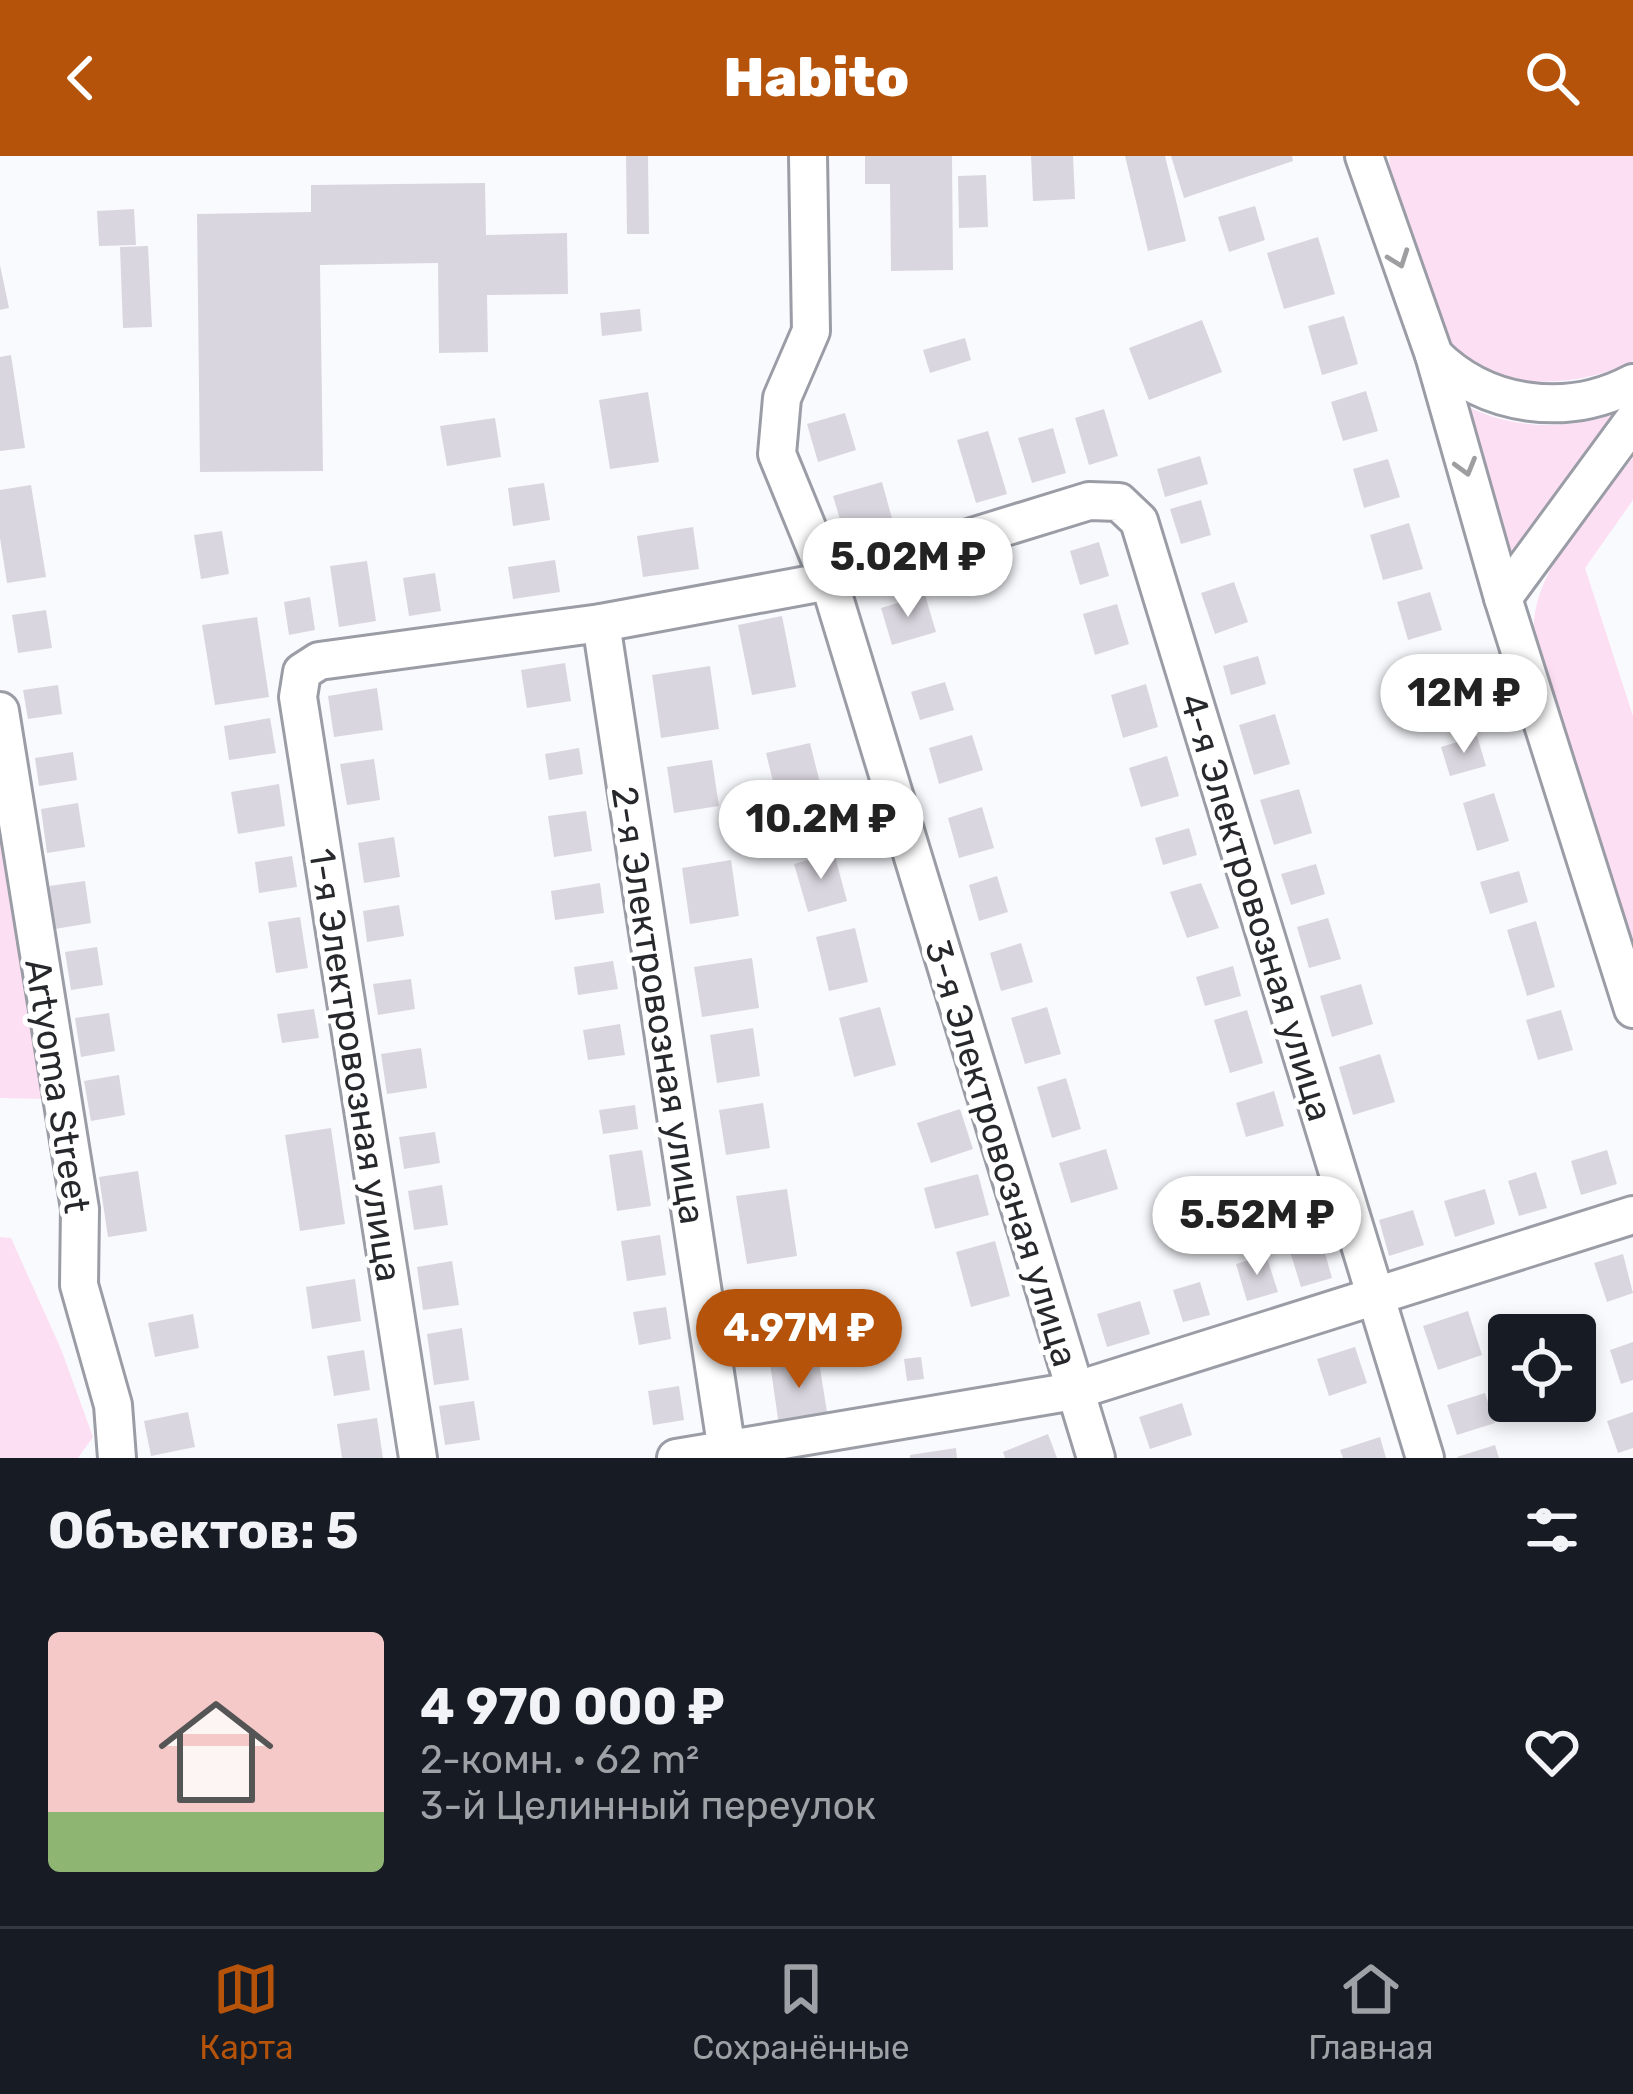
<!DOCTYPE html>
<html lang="ru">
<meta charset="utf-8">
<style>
:root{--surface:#171b24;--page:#242831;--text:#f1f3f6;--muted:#9ea1a6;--line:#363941;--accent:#b45309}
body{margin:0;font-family:Rubik,sans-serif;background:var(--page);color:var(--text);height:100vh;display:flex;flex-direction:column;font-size:45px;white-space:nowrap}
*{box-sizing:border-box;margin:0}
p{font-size:39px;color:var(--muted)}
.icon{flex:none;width:66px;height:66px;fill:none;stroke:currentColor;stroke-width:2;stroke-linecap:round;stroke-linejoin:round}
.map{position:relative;height:1302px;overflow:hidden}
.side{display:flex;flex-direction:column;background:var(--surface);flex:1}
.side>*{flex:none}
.controls{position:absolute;left:1488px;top:1158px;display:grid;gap:24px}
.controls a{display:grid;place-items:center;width:108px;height:108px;border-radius:12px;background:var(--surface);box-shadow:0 6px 18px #0003;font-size:60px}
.price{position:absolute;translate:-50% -102px;padding:0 27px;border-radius:42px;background:#fff;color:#222;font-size:39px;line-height:78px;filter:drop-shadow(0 3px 6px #0008)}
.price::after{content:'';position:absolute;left:50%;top:72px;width:36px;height:27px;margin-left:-18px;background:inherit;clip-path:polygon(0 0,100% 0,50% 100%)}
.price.on{background:var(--accent);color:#fff}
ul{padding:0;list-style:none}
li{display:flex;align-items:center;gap:36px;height:300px;padding:0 48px}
li span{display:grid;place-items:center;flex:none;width:336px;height:240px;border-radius:12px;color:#555}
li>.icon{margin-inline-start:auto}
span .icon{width:144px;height:144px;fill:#fffc;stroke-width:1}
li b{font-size:51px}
h2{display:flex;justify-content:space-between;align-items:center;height:144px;padding:0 48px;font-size:51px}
header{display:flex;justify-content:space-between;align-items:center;height:156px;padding:0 48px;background:var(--accent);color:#fff;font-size:54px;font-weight:800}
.menu{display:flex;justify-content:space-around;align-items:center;height:168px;border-top:3px solid var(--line);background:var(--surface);font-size:33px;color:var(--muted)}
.menu a{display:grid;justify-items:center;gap:6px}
.menu .on{color:var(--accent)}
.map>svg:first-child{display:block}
.green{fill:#fddff3}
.building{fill:#dad6df}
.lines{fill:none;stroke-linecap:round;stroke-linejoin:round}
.minor-casing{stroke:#9b9da6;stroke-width:42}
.minor{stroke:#fff;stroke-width:36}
.oneway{stroke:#9e9ea0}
.labels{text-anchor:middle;stroke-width:10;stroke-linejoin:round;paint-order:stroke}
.street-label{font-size:36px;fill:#27282c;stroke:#fff}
</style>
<header><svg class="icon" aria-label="back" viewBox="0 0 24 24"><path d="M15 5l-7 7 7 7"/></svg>Habito<svg class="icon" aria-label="search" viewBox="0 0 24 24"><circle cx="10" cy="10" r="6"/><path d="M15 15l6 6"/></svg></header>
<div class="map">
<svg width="1633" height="1302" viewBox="0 0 1633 1302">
<rect width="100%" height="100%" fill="#f9fafe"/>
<!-- green -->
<g class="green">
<path d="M 1389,0 L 1633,0 L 1633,205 C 1581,232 1491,238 1449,190 C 1432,171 1401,54 1391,22 Z"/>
<path d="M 1461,247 C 1508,273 1563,275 1614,258 L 1509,402 Z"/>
<path d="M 1633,301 L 1633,344 L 1585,412 L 1633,560 L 1633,798 L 1534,477 C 1530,415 1597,350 1633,301 Z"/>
<polygon points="0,666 45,943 0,942"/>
<polygon points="0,1081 11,1082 61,1193 93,1281 78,1302 0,1302"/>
</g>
<!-- building -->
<g class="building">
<polygon points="626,0 648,0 649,78 627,78"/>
<polygon points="865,0 952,0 953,114 891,115 890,28 865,28"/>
<polygon points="1031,0 1073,0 1075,43 1033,45"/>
<polygon points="1125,0 1165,0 1186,85 1148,95"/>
<polygon points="1171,0 1292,0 1293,5 1184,42"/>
<polygon points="986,19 988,71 959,72 958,20"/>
<polygon points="485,27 486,79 567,77 568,138 487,139 488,196 439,197 438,107 320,109 323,315 200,316 197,58 311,56 311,29"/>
<polygon points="1255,50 1265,84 1229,96 1218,61"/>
<polygon points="134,53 136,89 99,90 97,55"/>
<polygon points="1318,81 1335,138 1284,153 1267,97"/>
<polygon points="148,90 152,171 123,172 120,91"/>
<polygon points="0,109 9,152 0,154"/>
<polygon points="640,153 642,175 602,180 600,157"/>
<polygon points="1344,160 1358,208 1322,219 1308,170"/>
<polygon points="1202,164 1222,216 1149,244 1129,192"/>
<polygon points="965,182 971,204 930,217 923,194"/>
<polygon points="11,199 25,292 0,295 0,201"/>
<polygon points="1366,235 1378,275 1343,285 1331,246"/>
<polygon points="648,236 659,306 610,313 599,244"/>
<polygon points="1104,253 1118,300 1089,309 1075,262"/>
<polygon points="845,257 856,294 818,306 807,268"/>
<polygon points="495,262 501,301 447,310 440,270"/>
<polygon points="1053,272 1066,317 1032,327 1018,282"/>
<polygon points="988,275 1007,338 976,347 957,284"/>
<polygon points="1200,300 1208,328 1165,341 1157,313"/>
<polygon points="1388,303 1400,341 1364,352 1353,313"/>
<polygon points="882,326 893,366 845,380 833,340"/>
<polygon points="544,327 550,364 513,370 508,332"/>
<polygon points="31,329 46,421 7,427 0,382 0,334"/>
<polygon points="1201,344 1211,379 1181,388 1170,353"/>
<polygon points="1409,367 1423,413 1383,424 1370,379"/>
<polygon points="693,371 699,413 643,421 637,380"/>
<polygon points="222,375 229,418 201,423 194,379"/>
<polygon points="1099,386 1109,420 1080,429 1070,395"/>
<polygon points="555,404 560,436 513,443 508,411"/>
<polygon points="367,405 376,465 339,471 330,410"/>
<polygon points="435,417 441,455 409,460 403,422"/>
<polygon points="1234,426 1248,466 1215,478 1201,437"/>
<polygon points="1430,436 1442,474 1408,484 1397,446"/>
<polygon points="925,439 936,476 892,489 881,452"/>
<polygon points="310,441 315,474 289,479 284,446"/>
<polygon points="1117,448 1129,488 1095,499 1083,458"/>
<polygon points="46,454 52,492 18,497 12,459"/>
<polygon points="782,460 796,531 752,539 738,469"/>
<polygon points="257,461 269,541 215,549 202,469"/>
<polygon points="1258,500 1266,528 1231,539 1223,510"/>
<polygon points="565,507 571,545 527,552 521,514"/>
<polygon points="710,510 719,573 661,582 652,519"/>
<polygon points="1456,516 1464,546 1431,556 1422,526"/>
<polygon points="945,526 954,554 920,564 911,536"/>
<polygon points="1146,528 1158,571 1123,582 1111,539"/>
<polygon points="58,529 62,558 28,563 23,534"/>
<polygon points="377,532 383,574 334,581 328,540"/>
<polygon points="1275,558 1290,608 1254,619 1239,569"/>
<polygon points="270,562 276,597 229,604 224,570"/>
<polygon points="972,579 983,614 939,628 929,592"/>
<polygon points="1477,580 1486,610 1450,620 1441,591"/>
<polygon points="810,587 821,631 777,642 766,597"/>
<polygon points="579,592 583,618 549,624 545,598"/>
<polygon points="73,596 77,624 39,630 35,602"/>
<polygon points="1167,600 1179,640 1141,651 1129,612"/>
<polygon points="374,603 380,644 347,649 340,608"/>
<polygon points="712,604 719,650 674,657 667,611"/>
<polygon points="279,628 285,670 238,678 231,636"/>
<polygon points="1299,633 1312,677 1274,689 1260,644"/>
<polygon points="1494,637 1509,685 1477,695 1463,647"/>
<polygon points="78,647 85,691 47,697 41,653"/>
<polygon points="982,651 994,692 959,702 948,662"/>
<polygon points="586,655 592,695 554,701 548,660"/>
<polygon points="1189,672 1197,699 1163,709 1155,682"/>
<polygon points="394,681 400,721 364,727 358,687"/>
<polygon points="834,697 847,745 808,756 794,708"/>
<polygon points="292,700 297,731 259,737 255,706"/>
<polygon points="731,704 739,760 690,768 682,712"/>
<polygon points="1316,708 1325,738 1291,749 1281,718"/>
<polygon points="1519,715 1528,746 1490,758 1480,726"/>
<polygon points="997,720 1008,756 979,765 969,729"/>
<polygon points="85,725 91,767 55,773 49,730"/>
<polygon points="600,727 604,757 555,764 551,735"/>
<polygon points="1201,727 1219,772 1187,782 1170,736"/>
<polygon points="399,749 404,780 367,786 363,755"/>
<polygon points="300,761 308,812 276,817 268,766"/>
<polygon points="1328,762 1341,803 1309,812 1297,771"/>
<polygon points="1536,765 1555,831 1527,840 1507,774"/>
<polygon points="855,772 868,826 829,835 816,781"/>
<polygon points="1021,787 1033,826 1001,835 990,797"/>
<polygon points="97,791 103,829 71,834 65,796"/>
<polygon points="752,802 759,852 702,861 694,811"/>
<polygon points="613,805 618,833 578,839 574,811"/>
<polygon points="1233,810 1241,840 1205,850 1196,821"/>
<polygon points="411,823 415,853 378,859 373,828"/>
<polygon points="1361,828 1373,868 1332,881 1320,840"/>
<polygon points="880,851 896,909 854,921 839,862"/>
<polygon points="1047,851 1061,898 1025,908 1011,862"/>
<polygon points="314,853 319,882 282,887 277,858"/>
<polygon points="1247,854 1263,907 1230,917 1214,864"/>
<polygon points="1561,854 1573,894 1538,904 1526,864"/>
<polygon points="109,857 115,895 81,901 75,862"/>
<polygon points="620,868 625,899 588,904 583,874"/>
<polygon points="753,872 760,920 717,927 710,879"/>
<polygon points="421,892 427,932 387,938 381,898"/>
<polygon points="1380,898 1395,946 1353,959 1339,911"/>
<polygon points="119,919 125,959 91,965 84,925"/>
<polygon points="1066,922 1081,973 1052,982 1037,931"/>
<polygon points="1274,935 1284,970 1246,981 1236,947"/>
<polygon points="763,947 770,992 726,999 719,954"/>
<polygon points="635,949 638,973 603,978 599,954"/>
<polygon points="960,953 973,993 931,1007 917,967"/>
<polygon points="331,972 345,1068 300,1075 285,979"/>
<polygon points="435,976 440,1007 404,1013 399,981"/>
<polygon points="1106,993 1118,1033 1071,1047 1059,1007"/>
<polygon points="642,994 651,1050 617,1055 609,999"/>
<polygon points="1607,994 1617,1028 1581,1039 1571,1005"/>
<polygon points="138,1015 147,1075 108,1081 99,1021"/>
<polygon points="1536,1016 1547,1052 1519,1060 1508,1025"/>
<polygon points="978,1018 989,1059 935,1073 924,1032"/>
<polygon points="442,1029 448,1069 414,1074 408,1035"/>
<polygon points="1199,1030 1210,1066 1187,1073 1177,1037"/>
<polygon points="787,1033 797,1100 747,1108 736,1040"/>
<polygon points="1485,1033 1495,1068 1455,1081 1444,1045"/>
<polygon points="1413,1054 1424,1089 1389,1100 1379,1064"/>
<polygon points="660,1079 666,1119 627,1125 621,1085"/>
<polygon points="1321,1083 1332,1122 1301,1131 1289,1092"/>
<polygon points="995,1085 1010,1140 971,1151 956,1096"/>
<polygon points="1623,1098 1633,1137 1607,1146 1594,1107"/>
<polygon points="1266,1099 1278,1136 1247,1145 1236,1108"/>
<polygon points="452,1105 459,1149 423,1154 417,1111"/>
<polygon points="355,1123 361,1165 312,1173 306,1131"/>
<polygon points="1200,1126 1210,1159 1183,1166 1173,1134"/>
<polygon points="795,1135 802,1176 757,1183 751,1142"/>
<polygon points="1140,1145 1150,1178 1107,1191 1097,1158"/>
<polygon points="666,1151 671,1183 639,1189 633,1156"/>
<polygon points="1468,1155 1482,1199 1438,1214 1423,1170"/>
<polygon points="193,1158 199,1192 155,1201 148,1167"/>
<polygon points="462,1172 469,1224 434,1229 427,1178"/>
<polygon points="1633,1186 1633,1224 1621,1228 1610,1194"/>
<polygon points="1355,1191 1367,1227 1329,1240 1317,1203"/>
<polygon points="364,1194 370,1234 334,1240 327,1200"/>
<polygon points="818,1200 828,1262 779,1270 770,1207"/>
<polygon points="921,1201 924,1223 907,1225 904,1203"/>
<polygon points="679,1230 684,1264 653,1269 648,1235"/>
<polygon points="1485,1237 1495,1267 1457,1279 1447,1249"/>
<polygon points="474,1245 480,1284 445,1289 439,1250"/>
<polygon points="1182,1247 1192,1279 1150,1293 1139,1261"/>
<polygon points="188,1256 195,1291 151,1300 144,1265"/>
<polygon points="1633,1256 1633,1292 1618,1297 1607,1265"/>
<polygon points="377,1262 383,1302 342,1302 337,1268"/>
<polygon points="1048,1278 1057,1302 1005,1302 1003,1296"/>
<polygon points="1380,1281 1386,1302 1343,1302 1340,1294"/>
<polygon points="1495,1289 1499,1302 1458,1302 1457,1301"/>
<polygon points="956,1292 957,1302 910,1302 910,1299"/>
</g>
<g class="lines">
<!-- minor casing -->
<g class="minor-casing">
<g id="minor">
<polyline points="808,0 811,175 782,242 777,298 829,425 1096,1302"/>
<polyline points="1364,0 1434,199 1503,442 1633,853"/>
<path d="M 1434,199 C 1486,251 1567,262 1633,227"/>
<polyline points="1503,442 1633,265"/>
<polyline points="601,467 728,1302"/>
<polyline points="0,555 80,1053 79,1129 113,1249 117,1302"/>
<polyline points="418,1302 298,541 302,516 319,505 601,467 829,425 1089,345 1119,346 1139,365 1425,1302"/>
<polyline points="676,1302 1074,1235 1633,1059"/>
</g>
</g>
<!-- minor -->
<use href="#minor" class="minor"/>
</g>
<!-- one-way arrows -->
<defs><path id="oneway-chevron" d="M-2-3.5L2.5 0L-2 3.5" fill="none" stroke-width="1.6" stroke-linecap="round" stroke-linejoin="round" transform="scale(3)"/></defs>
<g class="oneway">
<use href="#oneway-chevron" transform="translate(1399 103) rotate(70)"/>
<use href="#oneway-chevron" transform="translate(1466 311) rotate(74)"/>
</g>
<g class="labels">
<!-- street labels -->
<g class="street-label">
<text transform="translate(1257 751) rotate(73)" y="13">4-я Электровозная улица</text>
<text transform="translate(659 849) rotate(81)" y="13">2-я Электровозная улица</text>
<text transform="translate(356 909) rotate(81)" y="13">1-я Электровозная улица</text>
<text transform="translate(58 930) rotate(81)" y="13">Artyoma Street</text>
<text transform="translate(1002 997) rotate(73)" y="13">3-я Электровозная улица</text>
</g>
</g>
</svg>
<div class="controls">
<a><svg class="icon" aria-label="locate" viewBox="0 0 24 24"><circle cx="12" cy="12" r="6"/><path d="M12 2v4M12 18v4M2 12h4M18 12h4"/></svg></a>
</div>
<b class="price" style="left:908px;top:464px">5.02M ₽</b>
<b class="price" style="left:1464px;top:600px">12M ₽</b>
<b class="price" style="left:821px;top:726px">10.2M ₽</b>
<b class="price" style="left:1257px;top:1122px">5.52M ₽</b>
<b class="price on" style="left:799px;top:1235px">4.97M ₽</b>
</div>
<section class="side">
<h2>Объектов: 5<svg class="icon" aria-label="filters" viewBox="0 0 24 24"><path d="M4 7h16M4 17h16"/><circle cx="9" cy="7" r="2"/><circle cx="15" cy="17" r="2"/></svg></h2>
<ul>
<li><span style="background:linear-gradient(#f6c9c9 75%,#8fb573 0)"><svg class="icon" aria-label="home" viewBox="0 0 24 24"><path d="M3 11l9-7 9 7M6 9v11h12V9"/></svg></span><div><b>4 970 000 ₽</b><p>2-комн. · 62 m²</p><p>3-й Целинный переулок</p></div><svg class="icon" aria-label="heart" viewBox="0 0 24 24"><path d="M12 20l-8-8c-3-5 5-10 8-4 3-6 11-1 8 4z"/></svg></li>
</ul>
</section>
<nav class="menu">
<a class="on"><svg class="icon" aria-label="map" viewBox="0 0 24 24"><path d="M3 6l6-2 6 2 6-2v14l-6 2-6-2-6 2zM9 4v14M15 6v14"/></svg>Карта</a>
<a><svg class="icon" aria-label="saved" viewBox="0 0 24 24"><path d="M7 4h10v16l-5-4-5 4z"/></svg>Сохранённые</a>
<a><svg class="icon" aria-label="home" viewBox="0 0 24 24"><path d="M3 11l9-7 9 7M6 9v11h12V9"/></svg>Главная</a>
</nav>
